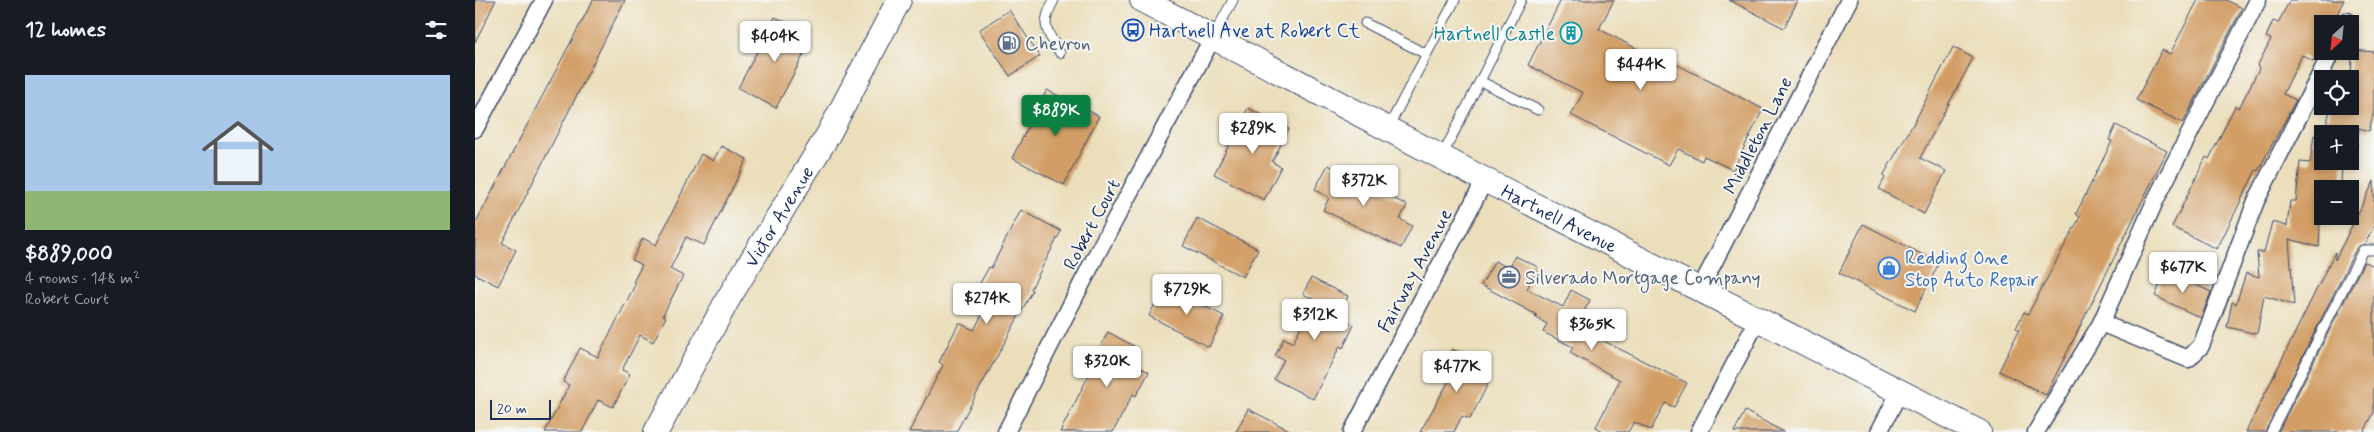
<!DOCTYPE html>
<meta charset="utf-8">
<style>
:root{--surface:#171b24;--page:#20242c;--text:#f1f3f6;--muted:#9ea1a6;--accent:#0b8043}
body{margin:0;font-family:Mynerve,sans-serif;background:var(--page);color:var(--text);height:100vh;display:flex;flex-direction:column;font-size:19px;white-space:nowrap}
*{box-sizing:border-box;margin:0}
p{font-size:16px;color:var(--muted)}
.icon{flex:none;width:28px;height:28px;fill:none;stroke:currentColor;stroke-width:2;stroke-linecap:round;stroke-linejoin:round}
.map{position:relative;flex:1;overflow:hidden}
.panel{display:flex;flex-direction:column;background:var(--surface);width:475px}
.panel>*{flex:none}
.needle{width:32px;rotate:207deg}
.controls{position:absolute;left:1839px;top:15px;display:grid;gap:10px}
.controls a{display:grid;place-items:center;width:45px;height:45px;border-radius:0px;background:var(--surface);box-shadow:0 2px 8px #0003;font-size:25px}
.scale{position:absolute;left:15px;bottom:12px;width:61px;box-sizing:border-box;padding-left:5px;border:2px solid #1b2f5e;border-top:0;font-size:14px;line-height:18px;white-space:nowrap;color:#1b2f5e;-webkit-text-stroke:4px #f6f6f2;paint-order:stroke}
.price{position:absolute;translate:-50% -42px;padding:0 11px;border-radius:5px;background:#fff;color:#222;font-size:16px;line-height:32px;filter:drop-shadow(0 1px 2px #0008)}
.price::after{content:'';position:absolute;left:50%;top:30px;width:15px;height:11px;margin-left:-8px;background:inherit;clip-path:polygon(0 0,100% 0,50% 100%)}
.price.selected{background:var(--accent);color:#fff}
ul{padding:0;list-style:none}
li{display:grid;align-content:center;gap:10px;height:265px;padding:0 25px}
li span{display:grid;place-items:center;height:155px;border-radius:0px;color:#555}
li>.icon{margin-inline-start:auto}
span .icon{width:90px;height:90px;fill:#fffc;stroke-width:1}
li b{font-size:21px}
h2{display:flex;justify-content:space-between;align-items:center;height:60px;padding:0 25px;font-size:21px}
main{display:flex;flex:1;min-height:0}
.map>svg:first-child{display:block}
.building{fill:#d29e66}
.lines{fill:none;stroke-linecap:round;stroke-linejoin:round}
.service-casing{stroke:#3a496c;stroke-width:11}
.minor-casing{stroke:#3a496c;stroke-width:19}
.secondary-casing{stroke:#3a496c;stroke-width:26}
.service{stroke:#fff;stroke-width:9}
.minor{stroke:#fff;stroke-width:16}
.secondary{stroke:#fff;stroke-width:24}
.labels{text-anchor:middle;stroke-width:4;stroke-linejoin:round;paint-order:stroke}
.transit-label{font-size:19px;fill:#164399;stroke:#f6f6f2;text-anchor:start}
.culture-label{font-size:19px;fill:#0d838f;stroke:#f6f6f2;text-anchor:end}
.service-label{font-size:19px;fill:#4e5e75;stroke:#f6f6f2;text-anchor:start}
.street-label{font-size:19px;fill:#1b2f5e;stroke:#f6f6f2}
.shop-label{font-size:19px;fill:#366cbe;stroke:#f6f6f2;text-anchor:start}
</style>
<main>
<section class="panel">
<h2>12 homes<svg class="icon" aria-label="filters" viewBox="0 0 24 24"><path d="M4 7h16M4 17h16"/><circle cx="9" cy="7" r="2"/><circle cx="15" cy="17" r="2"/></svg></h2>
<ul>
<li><span style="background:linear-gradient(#a9c7e8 75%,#8fb573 0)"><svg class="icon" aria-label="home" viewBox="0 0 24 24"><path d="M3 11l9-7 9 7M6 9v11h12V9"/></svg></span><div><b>$889,000</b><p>4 rooms · 148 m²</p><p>Robert Court</p></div></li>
</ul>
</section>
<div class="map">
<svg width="1899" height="432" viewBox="0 0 1899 432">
<rect width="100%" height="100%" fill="#f6f6f2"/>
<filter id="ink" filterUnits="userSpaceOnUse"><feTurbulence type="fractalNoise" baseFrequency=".02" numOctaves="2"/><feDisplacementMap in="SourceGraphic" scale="10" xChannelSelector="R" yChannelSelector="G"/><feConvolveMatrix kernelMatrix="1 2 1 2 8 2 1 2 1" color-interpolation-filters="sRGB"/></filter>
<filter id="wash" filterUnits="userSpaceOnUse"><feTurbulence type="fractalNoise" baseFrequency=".0096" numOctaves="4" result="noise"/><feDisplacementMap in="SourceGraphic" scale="20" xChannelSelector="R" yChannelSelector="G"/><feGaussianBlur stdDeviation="1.12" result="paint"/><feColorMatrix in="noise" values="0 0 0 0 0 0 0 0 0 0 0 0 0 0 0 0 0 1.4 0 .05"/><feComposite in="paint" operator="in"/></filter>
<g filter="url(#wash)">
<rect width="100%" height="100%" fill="#ebdebb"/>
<g id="blocks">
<!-- building -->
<g class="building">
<polygon points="0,0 21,0 0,42"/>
<polygon points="118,0 150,0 27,243 41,250 23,286 0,274 0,224"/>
<polygon points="1086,0 1139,0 1124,29 1199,68 1201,64 1288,109 1258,170 1229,156 1227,161 1203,149 1194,165 1096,115 1108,93 1053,65"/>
<polygon points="1254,0 1323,0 1309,28"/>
<polygon points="1723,0 1751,0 1767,8 1708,123 1661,100 1687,50 1695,54"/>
<polygon points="1815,0 1869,0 1857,24 1848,24 1848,42 1838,61 1827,55 1808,94 1821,100 1783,171 1781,170 1742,249 1697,227 1731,157 1734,159 1760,106 1764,108 1785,67 1783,65 1796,39 1791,37 1798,21 1803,23"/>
<polygon points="534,10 565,56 535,76 504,30"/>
<polygon points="300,17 326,30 323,36 335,42 301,108 263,88"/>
<polygon points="1478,47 1498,58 1445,158 1471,171 1449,214 1404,189 1410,178 1408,176 1441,119"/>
<polygon points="1877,50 1899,52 1899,111 1894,131 1884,128 1881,155 1875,154 1875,134 1849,134 1856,106 1875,106"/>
<polygon points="572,90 624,116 589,185 537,158"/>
<polygon points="773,108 814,129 797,162 806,167 789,200 739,174"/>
<polygon points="1641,125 1692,151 1571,395 1524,371 1544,330 1541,328 1549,312 1553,314 1605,217 1601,214 1637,141 1634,140"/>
<polygon points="1839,135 1848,136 1848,161 1867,161 1866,185 1847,183 1844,247 1814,239 1819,305 1789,296 1782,334 1752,327 1757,302 1761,304 1771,273 1784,277 1782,252 1789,252 1797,222 1812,226 1815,201 1821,201 1825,162 1835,163"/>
<polygon points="246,146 272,159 229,245 211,237 195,269 208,276 188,315 191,317 178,342 165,335 147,370 155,374 138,407 123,400 107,432 70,432 94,385 88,382 105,348 123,357 161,283 158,282 167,265 157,260 168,238 181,245 226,154 238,161"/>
<polygon points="853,165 932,205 925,219 937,226 926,248 848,210 854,198 840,189"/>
<polygon points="1899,181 1899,225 1890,244 1882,247 1790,432 1771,432 1860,252 1860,260"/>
<polygon points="546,210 586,231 556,289 558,290 481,432 434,432 468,365 464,362 484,323 499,330 515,299 500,292 514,267 516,268"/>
<polygon points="722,218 783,249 768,277 708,246"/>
<polygon points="1388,224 1464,263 1440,311 1364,273"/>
<polygon points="1040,256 1063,267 1052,289 1088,307 1096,290 1115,300 1101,327 1212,383 1199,407 1190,403 1176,430 1159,422 1153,432 1130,432 1121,427 1145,380 1095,353 1098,347 1068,332 1072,324 1060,317 1062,315 1006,285 1020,261 1034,268"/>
<polygon points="1889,262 1899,266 1899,412 1889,432 1803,432"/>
<polygon points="1691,271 1736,292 1726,318 1680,296"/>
<polygon points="836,278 873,296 863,318 879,325 868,348 865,346 838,399 799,379 809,360 800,356 809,338 818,343 839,299 828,294"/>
<polygon points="689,286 749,316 734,347 674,316"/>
<polygon points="633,332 664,349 657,363 674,372 661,396 658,394 638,432 585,432 616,371 613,370"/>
<polygon points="977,349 1013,368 1007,380 1013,384 995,419 987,416 979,432 945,432 975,379 964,374"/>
<polygon points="773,409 818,432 761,432"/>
<polygon points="1270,411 1309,432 1259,432"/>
</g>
</g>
</g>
<g filter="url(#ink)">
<use href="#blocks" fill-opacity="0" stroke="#3a496c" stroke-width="1"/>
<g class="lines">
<!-- service casing -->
<g class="service-casing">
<g id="service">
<path d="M 579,0 C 565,26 571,29 585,53"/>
<polyline points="890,23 951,54"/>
<polyline points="738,37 758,0"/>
<polyline points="1005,81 1063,110"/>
<polyline points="913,128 980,0"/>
<polyline points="967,156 1046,0"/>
<polyline points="1796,432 1888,250 1899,250"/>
</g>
</g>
<!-- minor casing -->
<g class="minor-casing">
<g id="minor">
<polyline points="1871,24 1872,21"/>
<polyline points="0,129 69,0"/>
<polyline points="1225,289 1374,0"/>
<polyline points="1626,323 1713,359 1726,346 1781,201 1857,51"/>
<polyline points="531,432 627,244 738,37"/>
<polyline points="877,432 1010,180"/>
<polyline points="1224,432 1283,319"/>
<polyline points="1404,432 1425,391"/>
<polyline points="1561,432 1626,323 1681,199 1783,0"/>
</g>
</g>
<!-- secondary casing -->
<g class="secondary-casing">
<g id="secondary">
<path id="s1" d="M 667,0 L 1010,180 L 1504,432"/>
<path id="s2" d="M 181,432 L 253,299 L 353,135 L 424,0"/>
</g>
</g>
<!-- service -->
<use href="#service" class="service"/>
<!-- minor -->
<use href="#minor" class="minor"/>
<!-- secondary -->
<use href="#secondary" class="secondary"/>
</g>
</g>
<!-- icons -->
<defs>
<g id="bus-ring" transform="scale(1.125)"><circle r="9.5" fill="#f6f6f2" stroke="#1a4fb4" stroke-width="1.5"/><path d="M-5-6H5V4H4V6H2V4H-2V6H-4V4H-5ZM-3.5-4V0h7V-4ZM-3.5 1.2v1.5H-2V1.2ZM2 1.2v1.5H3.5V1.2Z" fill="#1a4fb4"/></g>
<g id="building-ring" transform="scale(1.125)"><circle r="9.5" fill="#f6f6f2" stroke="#0f9aa8" stroke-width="1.5"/><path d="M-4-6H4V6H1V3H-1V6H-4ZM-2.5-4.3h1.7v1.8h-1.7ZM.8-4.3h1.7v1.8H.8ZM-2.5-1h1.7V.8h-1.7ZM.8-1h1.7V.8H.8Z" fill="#0f9aa8"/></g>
<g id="fuel-ring" transform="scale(1.125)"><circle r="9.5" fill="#f6f6f2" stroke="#5c6f8a" stroke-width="1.5"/><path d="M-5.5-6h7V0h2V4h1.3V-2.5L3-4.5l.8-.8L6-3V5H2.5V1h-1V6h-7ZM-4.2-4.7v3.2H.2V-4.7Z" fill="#5c6f8a"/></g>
<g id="shop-ring" transform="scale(1.125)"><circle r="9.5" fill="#f6f6f2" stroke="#3f7fe0" stroke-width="1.5"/><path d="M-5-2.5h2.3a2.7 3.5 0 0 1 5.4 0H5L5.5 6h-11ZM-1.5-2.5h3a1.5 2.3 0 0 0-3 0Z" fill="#3f7fe0"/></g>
<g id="office-ring" transform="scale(1.125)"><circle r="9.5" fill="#f6f6f2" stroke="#5c6f8a" stroke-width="1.5"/><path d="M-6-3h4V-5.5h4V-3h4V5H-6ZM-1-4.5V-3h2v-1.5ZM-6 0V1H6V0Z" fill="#5c6f8a"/></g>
</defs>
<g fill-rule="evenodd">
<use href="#bus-ring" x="658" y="30"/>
<use href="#building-ring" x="1096" y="33"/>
<use href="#fuel-ring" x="534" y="43"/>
<use href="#shop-ring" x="1414" y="268"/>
<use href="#office-ring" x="1034" y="277"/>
</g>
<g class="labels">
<!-- transit labels -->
<g class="transit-label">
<text x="674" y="37">Hartnell Ave at Robert Ct</text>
</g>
<!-- culture labels -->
<g class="culture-label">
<text x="1080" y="40">Hartnell Castle</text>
</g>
<!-- service labels -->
<g class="service-label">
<text x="550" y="50">Chevron</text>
<text x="1050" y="284">Silverado Mortgage Company</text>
</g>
<!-- street labels -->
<g class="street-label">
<text transform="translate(1282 135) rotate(-63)" y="7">Middleton Lane</text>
<text dy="7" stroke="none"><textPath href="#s2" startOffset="248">Victor Avenue</textPath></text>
<text dy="7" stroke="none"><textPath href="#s1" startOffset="471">Hartnell Avenue</textPath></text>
<text transform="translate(616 224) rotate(-62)" y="7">Robert Court</text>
<text transform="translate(939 270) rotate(-62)" y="7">Fairway Avenue</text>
</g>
<!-- shop labels -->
<g class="shop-label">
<text x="1430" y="264">Redding One<tspan x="1430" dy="22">Stop Auto Repair</tspan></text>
</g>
</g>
</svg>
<div class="controls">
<a><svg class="needle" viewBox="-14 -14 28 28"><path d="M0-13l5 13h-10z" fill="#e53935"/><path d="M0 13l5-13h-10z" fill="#9ea1a6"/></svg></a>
<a><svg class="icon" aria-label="locate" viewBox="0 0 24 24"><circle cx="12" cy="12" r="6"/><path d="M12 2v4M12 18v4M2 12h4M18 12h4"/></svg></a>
<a>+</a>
<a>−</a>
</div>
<div class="scale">20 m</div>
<b class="price" style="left:300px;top:63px">$404K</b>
<b class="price" style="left:1166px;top:91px">$444K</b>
<b class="price selected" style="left:581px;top:137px">$889K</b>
<b class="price" style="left:778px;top:155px">$289K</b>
<b class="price" style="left:889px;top:207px">$372K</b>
<b class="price" style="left:1708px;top:294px">$677K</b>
<b class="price" style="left:712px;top:316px">$729K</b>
<b class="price" style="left:512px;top:325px">$274K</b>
<b class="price" style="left:840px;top:341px">$312K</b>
<b class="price" style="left:1117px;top:351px">$365K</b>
<b class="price" style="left:632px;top:388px">$320K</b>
<b class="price" style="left:982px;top:393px">$477K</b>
</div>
</main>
